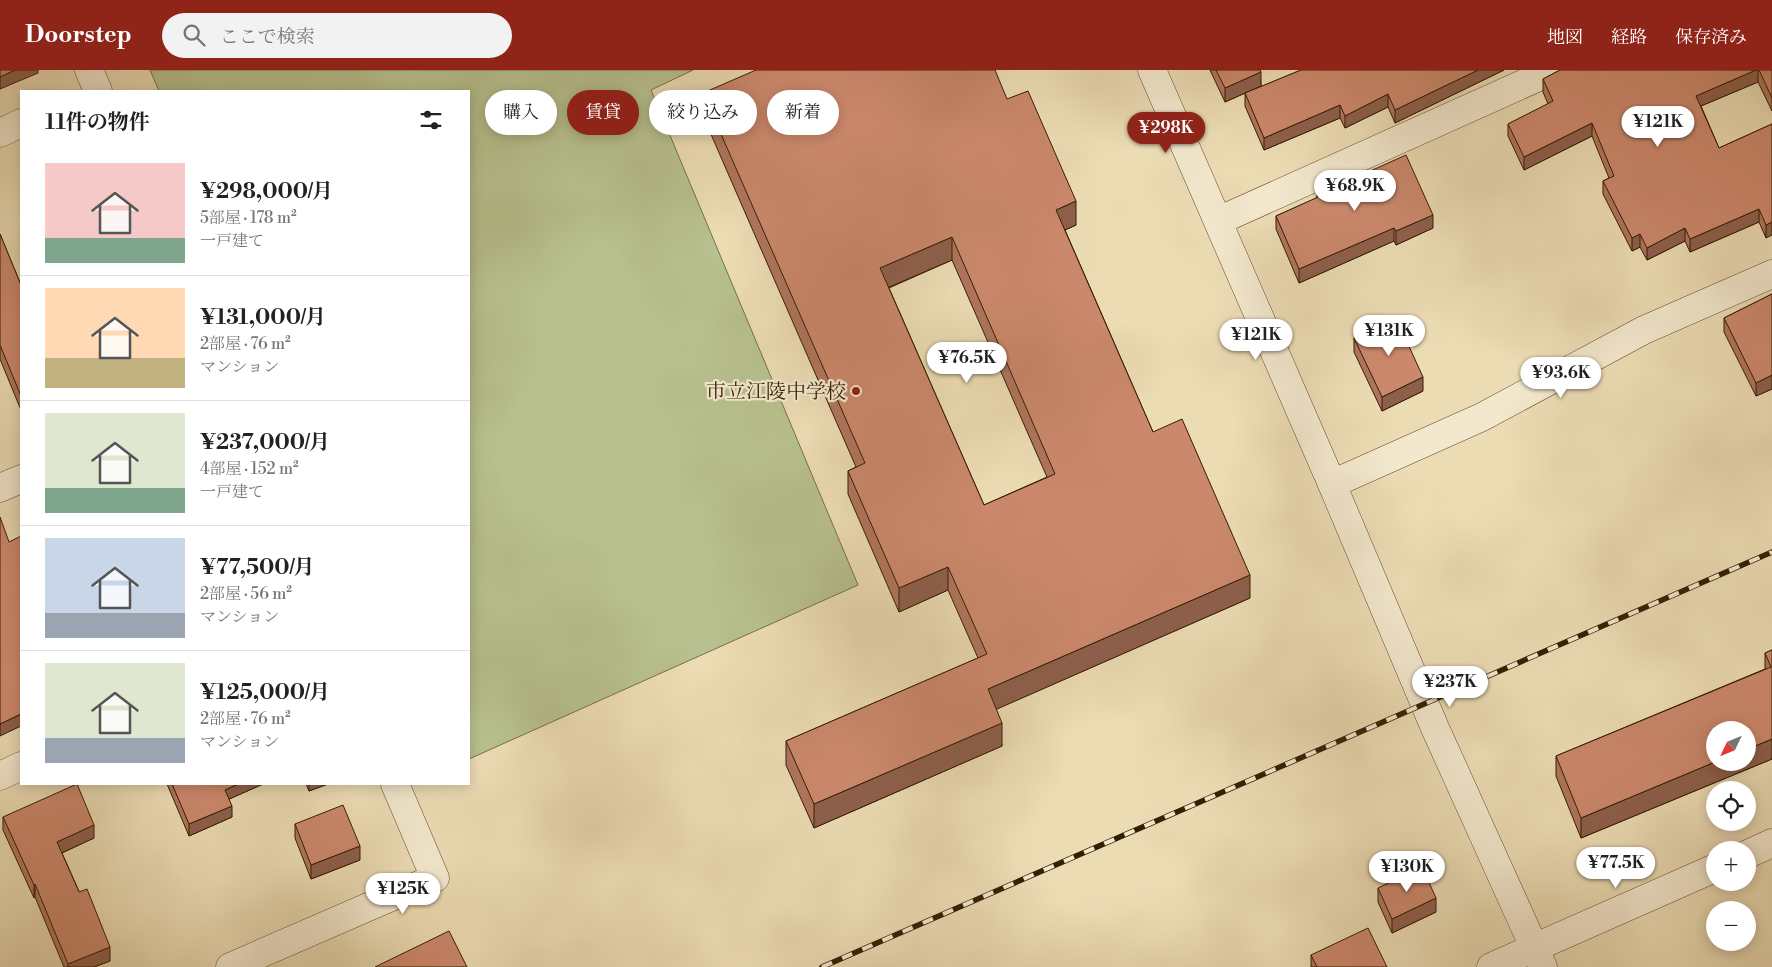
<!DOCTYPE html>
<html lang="ja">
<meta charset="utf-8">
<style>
:root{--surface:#fff;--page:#f2f2f2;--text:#222;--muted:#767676;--line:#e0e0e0;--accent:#8f2418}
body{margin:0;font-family:"Libre Bodoni","Noto Serif JP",serif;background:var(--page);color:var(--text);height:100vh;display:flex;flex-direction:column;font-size:19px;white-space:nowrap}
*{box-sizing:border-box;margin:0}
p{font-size:16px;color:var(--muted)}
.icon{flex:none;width:28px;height:28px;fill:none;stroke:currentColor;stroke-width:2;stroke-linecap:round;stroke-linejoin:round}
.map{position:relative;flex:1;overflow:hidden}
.sheet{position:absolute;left:20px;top:20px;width:450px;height:695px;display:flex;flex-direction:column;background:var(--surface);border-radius:0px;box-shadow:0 2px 12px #0003}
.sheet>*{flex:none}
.banner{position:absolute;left:485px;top:20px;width:475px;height:45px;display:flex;gap:10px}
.needle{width:32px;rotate:227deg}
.fabs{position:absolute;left:1706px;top:651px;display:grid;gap:10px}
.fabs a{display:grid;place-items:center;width:50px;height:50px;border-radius:50%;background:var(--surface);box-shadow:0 2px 12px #0003;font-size:25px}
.price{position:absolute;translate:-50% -42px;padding:0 11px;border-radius:18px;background:#fff;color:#222;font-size:16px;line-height:32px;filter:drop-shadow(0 1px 2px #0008)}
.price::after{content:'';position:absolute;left:50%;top:30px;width:15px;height:11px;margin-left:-8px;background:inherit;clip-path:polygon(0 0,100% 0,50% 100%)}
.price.selected{background:var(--accent);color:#fff}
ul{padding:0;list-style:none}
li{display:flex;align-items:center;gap:15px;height:125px;padding:0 25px}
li+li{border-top:1px solid var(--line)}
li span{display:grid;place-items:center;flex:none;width:140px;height:100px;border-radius:0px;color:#555}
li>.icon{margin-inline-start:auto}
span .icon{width:60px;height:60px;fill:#fffc;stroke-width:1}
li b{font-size:21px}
h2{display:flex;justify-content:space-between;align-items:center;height:60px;padding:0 25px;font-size:21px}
.pill{padding:0 18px;border-radius:22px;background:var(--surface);box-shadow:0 2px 12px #0003;font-size:18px;line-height:45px}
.pill.selected{background:var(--accent);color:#fff}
header{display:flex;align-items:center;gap:30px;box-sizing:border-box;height:70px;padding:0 25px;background:var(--accent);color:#fff}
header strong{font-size:24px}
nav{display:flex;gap:28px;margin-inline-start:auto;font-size:18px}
.search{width:350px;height:45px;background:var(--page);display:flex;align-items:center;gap:12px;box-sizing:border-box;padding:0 18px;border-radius:28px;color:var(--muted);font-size:19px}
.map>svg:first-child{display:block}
.green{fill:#b7c08e;stroke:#766f47}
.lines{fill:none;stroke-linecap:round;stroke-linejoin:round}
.minor-casing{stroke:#624e2d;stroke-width:29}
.minor{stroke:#f3e8ce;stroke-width:28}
.rail-casing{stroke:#341e00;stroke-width:5.5}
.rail{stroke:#f3e8ce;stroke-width:4;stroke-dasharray:11;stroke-linecap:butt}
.wall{fill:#af755d;stroke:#341e00;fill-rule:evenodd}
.shaded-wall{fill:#8e5f4c;stroke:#341e00}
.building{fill:#cb886c;stroke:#341e00;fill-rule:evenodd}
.poi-dot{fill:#8f2418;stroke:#f3e8ce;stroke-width:2}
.labels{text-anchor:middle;stroke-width:4.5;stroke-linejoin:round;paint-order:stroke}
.poi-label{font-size:20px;fill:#341e00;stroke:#f3e8ce;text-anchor:end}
</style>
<header>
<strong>Doorstep</strong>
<div class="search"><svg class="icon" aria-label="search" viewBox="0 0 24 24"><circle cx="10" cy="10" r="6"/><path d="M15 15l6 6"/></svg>ここで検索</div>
<nav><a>地図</a><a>経路</a><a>保存済み</a></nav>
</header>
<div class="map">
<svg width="1772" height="897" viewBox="0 0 1772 897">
<rect width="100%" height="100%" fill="#ecdcb4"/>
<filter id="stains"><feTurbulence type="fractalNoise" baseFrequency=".004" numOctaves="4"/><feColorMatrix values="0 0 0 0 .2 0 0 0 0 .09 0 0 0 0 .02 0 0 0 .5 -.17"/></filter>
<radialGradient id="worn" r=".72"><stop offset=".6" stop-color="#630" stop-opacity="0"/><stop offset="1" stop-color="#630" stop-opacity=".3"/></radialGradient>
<!-- green -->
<polygon class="green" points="150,0 693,0 651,20 858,515 469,689 469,21 159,21"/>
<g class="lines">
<!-- minor casing -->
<g class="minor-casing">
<g id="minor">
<polyline points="89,0 98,21"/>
<polyline points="1152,0 1332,414 1435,658 1543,897"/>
<polyline points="0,63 21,53"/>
<polyline points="1218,151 1554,0"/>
<polyline points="1332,414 1482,347 1644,260 1772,204"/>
<polyline points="0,418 21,409"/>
<polyline points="0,706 21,696"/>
<polyline points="1748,784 1772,773"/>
<polyline points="230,897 435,808 395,714"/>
<polyline points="1491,897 1715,798"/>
</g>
</g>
<!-- minor -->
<use href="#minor" class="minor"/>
<!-- rail casing -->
<g class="rail-casing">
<polyline id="rail" points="822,897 1772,482"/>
</g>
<!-- rail -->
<use href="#rail" class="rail"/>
</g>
<!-- wall -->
<g class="wall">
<polygon points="1210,0 1260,0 1261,16 1246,23 1301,0 1504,0 1395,53 1388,37 1345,58 1340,48 1264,80 1245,36 1245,23 1225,32"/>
<polygon points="1560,0 1772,0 1772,41 1758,12 1701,36 1719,78 1772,54 1766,168 1759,152 1690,182 1685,171 1647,190 1640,177 1632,181 1603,124 1603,111 1609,108 1592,66 1524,100 1508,66 1508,54 1548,34 1543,22 1543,9"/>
<path d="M 703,23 L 1007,29 L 1076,155 L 1065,160 L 1153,362 L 1250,528 L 996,639 L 1002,676 L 814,758 L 786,695 L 786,671 L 978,588 L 948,520 L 899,542 L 848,424 L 848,401 L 856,397 L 703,46 ZM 952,190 L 1047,407 L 984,435 L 889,218 Z"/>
<polygon points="1317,125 1433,158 1396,175 1394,171 1299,213 1276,159 1276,146 1317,128"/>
<polygon points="0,164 21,215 21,340 0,289"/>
<polygon points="1772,224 1772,319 1756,326 1724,262 1724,248"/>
<polygon points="1354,268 1423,321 1382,341 1354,282"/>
<polygon points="1772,580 1772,689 1581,768 1556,706 1556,686 1765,599 1765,583"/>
<polygon points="167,714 263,714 229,729 232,747 189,766"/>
<polygon points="306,714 328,714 309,721"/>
<polygon points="3,747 94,768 62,783 110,891 94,897 64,897 35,827 34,828 3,760"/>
<polygon points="295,754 360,790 311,809 295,768"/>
<polygon points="1378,818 1436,842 1392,863 1378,832"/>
<polygon points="1311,885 1387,897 1311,897"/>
</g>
<!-- shaded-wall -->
<g class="shaded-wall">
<polygon points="15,0 38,0 38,3 0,19 0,7"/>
<polygon points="1478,0 1504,0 1395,53 1395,40"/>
<polygon points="1756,0 1758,0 1758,12 1696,38 1696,26"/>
<polygon points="1261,2 1261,16 1225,32 1225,18"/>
<polygon points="1388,24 1388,37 1345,58 1345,46"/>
<polygon points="1340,35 1340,48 1264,80 1264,68"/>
<polygon points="1592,53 1592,66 1524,100 1524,87"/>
<polygon points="1076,131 1076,155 1056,164 1056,140"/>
<polygon points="1759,139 1759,152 1690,182 1690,169"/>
<polygon points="1433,145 1433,158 1396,175 1396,161"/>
<polygon points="1772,152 1772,165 1766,168 1766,155"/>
<polygon points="1394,158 1394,171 1299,213 1299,199"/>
<polygon points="1685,158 1685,171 1647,190 1647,178"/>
<polygon points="1640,164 1640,177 1632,181 1632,168"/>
<polygon points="952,167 952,190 880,221 880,198"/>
<polygon points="1772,305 1772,319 1756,326 1756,313"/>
<polygon points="1423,307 1423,321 1382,341 1382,327"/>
<polygon points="948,497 948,520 899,542 899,518"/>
<polygon points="1250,505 1250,528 988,643 988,619"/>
<polygon points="21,644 21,656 0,666 0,654"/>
<polygon points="1002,653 1002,676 814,758 814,734"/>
<polygon points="1772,669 1772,689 1581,768 1581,748 1715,692 1748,692 1748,679"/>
<polygon points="238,714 263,714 225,731 225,720"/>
<polygon points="309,714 328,714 309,721"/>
<polygon points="232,736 232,747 189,766 189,754"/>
<polygon points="94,755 94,768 57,785 57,772"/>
<polygon points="360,776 360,790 311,809 311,795"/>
<polygon points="35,814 35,827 34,828 34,815"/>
<polygon points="1436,828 1436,842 1392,863 1392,849"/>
<polygon points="110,877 110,891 94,897 68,897 68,894"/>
</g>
<!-- building -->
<g class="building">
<polygon points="0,0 15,0 0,7"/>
<path d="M 756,0 L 995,0 L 1007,29 L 1028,21 L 1076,131 L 1056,140 L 1153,362 L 1182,349 L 1250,505 L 988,619 L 1002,653 L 814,734 L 786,671 L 987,584 L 948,497 L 899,518 L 848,401 L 865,393 L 703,23 ZM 952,167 L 1055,404 L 984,435 L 880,198 Z"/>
<polygon points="1216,0 1260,0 1261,2 1225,18"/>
<polygon points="1301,0 1478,0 1395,40 1388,24 1345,46 1340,35 1264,68 1245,23"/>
<polygon points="1560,0 1756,0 1696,26 1719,78 1772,54 1772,152 1766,155 1759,139 1690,169 1685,158 1647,178 1640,164 1632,168 1603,111 1614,106 1592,53 1524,87 1508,54 1553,31 1543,9"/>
<polygon points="1759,0 1772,0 1772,28"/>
<polygon points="1406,85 1433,145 1396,161 1394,158 1299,199 1276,146 1318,127 1317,125"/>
<polygon points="0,164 21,215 21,326 0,275"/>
<polygon points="1772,224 1772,305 1756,313 1724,248"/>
<polygon points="1396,248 1423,307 1382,327 1354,268"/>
<polygon points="0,447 9,472 21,466 21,644 0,654"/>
<polygon points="1772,580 1772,669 1748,679 1748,660 1715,660 1715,692 1581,748 1556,686 1771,597 1765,583"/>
<polygon points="77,714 94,755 57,772 79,822 87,819 110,877 68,894 35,814 34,815 3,747"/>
<polygon points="172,714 238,714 225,720 232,736 189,754"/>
<polygon points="343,735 360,776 311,795 295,754"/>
<polygon points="1422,797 1436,828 1392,849 1378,818"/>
<polygon points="1368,858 1387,897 1317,897 1311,885"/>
<polygon points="449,861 467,897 375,897"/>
</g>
<!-- markers -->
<circle class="poi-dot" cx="856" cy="321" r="5"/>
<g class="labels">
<!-- poi labels -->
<g class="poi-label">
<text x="846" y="328">市立江陵中学校</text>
</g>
</g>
<rect width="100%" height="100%" filter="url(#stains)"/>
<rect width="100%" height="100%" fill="url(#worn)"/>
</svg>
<div class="fabs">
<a><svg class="needle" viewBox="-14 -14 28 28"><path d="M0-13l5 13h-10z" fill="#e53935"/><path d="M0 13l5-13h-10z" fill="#767676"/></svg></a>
<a><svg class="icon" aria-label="locate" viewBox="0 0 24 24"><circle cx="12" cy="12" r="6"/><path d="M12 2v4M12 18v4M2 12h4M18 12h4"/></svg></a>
<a>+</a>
<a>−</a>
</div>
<b class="price" style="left:1658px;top:78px">¥121K</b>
<b class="price selected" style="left:1166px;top:84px">¥298K</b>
<b class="price" style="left:1355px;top:142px">¥68.9K</b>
<b class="price" style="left:1389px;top:287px">¥131K</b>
<b class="price" style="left:1256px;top:291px">¥121K</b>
<b class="price" style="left:967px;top:314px">¥76.5K</b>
<b class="price" style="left:1561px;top:329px">¥93.6K</b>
<b class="price" style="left:1450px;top:638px">¥237K</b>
<b class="price" style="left:1616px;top:819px">¥77.5K</b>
<b class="price" style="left:1407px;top:823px">¥130K</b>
<b class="price" style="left:403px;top:845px">¥125K</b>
<div class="banner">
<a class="pill">購入</a>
<a class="pill selected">賃貸</a>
<a class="pill">絞り込み</a>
<a class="pill">新着</a>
</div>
<section class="sheet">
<h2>11件の物件<svg class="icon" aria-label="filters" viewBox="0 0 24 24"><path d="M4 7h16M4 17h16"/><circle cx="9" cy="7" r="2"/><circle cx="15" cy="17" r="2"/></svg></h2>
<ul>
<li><span style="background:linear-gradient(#f6c9c9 75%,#7fa58c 0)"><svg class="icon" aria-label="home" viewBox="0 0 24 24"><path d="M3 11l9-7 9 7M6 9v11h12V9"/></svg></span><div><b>¥298,000/月</b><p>5部屋 · 178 m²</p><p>一戸建て</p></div></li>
<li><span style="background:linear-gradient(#ffd9b3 70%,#c2b280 0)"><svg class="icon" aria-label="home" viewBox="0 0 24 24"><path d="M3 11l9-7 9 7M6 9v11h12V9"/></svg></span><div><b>¥131,000/月</b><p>2部屋 · 76 m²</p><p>マンション</p></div></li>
<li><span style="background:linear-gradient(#dfe7d0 75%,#7fa58c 0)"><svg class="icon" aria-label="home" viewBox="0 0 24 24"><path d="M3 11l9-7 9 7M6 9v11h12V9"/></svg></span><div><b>¥237,000/月</b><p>4部屋 · 152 m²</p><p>一戸建て</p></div></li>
<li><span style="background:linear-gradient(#c9d6e8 75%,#9aa5b1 0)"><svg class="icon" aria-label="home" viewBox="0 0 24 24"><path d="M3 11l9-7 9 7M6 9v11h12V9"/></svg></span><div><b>¥77,500/月</b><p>2部屋 · 56 m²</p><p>マンション</p></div></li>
<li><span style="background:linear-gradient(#dfe7d0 75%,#9aa5b1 0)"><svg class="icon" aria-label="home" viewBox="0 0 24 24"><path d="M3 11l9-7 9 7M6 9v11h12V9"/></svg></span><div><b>¥125,000/月</b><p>2部屋 · 76 m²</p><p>マンション</p></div></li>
</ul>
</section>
</div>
